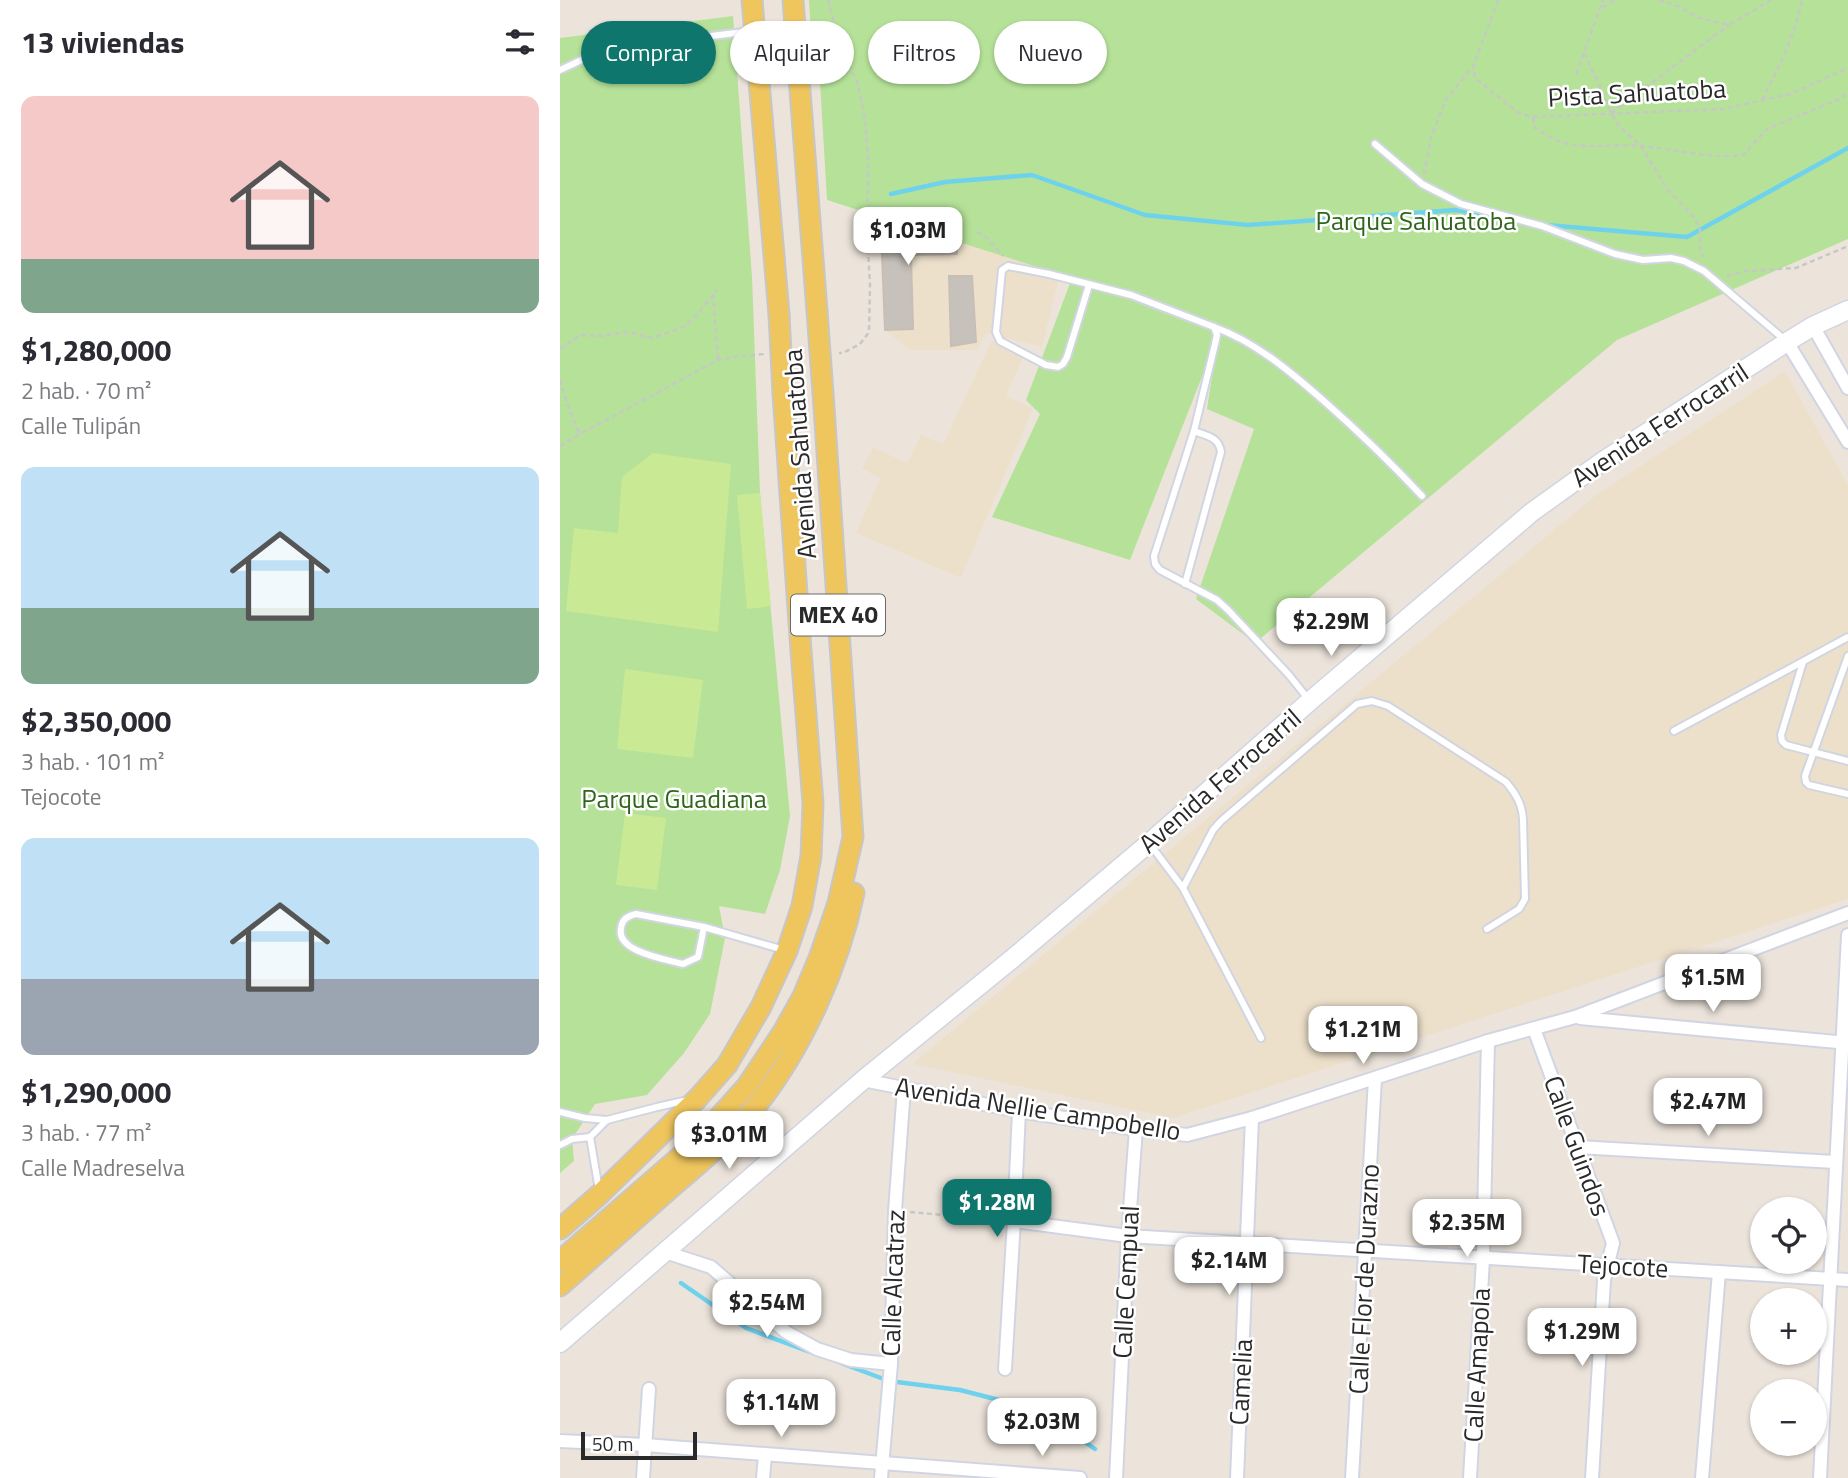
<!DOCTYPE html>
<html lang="es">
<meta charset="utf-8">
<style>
:root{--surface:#fff;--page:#f7f7f7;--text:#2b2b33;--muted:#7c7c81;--accent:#0f766e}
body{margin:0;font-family:"Titillium Web",sans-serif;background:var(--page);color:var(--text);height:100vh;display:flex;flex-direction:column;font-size:26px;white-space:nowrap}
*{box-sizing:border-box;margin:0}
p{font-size:23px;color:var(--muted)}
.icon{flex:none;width:38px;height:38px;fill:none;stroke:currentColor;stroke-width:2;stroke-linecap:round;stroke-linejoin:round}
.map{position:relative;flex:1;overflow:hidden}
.details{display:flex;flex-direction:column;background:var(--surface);width:560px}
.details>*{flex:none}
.guide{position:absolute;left:21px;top:21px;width:665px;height:63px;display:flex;gap:14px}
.controls{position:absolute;left:1190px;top:1197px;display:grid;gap:14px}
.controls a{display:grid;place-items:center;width:77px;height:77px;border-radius:50%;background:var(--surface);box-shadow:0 2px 5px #0004;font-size:35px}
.scale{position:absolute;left:21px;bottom:18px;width:116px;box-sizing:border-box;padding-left:7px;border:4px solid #292929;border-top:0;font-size:19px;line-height:24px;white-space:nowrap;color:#292929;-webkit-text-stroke:5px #fff;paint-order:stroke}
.price{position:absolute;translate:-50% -60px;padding:0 16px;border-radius:14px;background:#fff;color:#222;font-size:23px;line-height:46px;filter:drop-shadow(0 2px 4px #0008)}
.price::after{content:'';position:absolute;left:50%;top:42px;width:21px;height:16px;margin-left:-10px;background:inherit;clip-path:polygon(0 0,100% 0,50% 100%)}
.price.active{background:var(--accent);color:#fff}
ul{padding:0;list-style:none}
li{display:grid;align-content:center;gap:14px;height:371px;padding:0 21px}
li span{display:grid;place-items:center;height:217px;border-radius:14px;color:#555}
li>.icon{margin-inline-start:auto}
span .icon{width:126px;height:126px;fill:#fffc;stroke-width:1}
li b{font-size:30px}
h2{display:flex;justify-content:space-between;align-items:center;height:84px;padding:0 21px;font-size:30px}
.chip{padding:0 24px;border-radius:32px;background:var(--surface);box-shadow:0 2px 5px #0004;font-size:24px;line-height:63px}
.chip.active{background:var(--accent);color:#fff}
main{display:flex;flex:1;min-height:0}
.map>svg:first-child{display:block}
.education{fill:#ede0cb}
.green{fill:#b5e298;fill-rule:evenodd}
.pitch{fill:#c9e994}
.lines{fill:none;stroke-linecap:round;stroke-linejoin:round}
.stream{stroke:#6fd2ed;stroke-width:4.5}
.building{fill:#c7c1bb;stroke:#c7bfb5;stroke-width:2}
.lane-casing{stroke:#d1d5e2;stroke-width:10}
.street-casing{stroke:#d1d5e2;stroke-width:16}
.secondary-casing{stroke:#d1d5e2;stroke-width:21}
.primary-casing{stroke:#c7c7c7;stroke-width:23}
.path{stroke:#c7c7c7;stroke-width:2.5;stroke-dasharray:5 3.5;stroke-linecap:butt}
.lane{stroke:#fff;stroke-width:6}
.street{stroke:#fff;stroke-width:12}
.secondary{stroke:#fff;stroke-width:18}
.primary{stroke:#efc55d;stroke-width:19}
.primary-bridge-casing{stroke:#c7c7c7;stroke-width:23;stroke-linecap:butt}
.primary-bridge{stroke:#efc55d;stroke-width:19}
.labels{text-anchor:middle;stroke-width:5;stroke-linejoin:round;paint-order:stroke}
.shield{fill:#fff;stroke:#696969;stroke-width:2}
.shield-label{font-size:24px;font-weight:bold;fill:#292929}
.street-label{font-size:26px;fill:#292929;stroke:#fff}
.park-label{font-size:26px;fill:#2e651a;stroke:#fff}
</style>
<main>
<section class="details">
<h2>13 viviendas<svg class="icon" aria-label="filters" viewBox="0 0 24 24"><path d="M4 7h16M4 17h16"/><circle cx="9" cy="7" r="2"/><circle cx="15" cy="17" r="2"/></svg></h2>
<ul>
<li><span style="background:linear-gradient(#f6c9c9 75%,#7fa58c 0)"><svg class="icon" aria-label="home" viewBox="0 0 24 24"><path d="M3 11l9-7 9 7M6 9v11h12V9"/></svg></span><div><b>$1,280,000</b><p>2 hab. · 70 m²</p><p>Calle Tulipán</p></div></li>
<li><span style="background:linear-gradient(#bfe0f5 65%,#7fa58c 0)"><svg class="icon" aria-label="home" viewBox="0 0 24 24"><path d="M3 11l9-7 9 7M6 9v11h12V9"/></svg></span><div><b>$2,350,000</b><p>3 hab. · 101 m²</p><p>Tejocote</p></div></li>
<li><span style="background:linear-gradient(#bfe0f5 65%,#9aa5b1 0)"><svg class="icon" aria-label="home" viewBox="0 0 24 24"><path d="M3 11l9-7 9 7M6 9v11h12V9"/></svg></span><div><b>$1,290,000</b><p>3 hab. · 77 m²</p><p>Calle Madreselva</p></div></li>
</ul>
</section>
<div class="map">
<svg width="1288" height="1478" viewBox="0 0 1288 1478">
<rect width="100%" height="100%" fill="#ece4db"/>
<!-- education -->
<g class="education">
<polygon points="398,227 503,262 482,347 426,333 417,350 349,350 325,330 321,229"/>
<polygon points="432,340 464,355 446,396 473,408 401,578 296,533 320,478 302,469 313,447 347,463 361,435 383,444"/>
<polygon points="1225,371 1288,485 1288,899 613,1118 352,1064 1036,495"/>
</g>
<!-- green -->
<g class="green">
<path d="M 249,0 L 1288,0 L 1288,239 L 1057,340 L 695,643 L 636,599 L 694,429 L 647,409 L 658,336 L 570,560 L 432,517 L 480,414 L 466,400 L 512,278 L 267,200 L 258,49 L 252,48 ZM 535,285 L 660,325 L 659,334 L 535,286 Z"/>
<polygon points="173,16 192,277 200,493 230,816 220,870 205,914 159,906 165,938 150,1014 124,1053 87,1095 35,1104 12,1139 14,1161 0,1173 0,38"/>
</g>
<!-- pitch -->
<g class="pitch">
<polygon points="93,453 171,464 158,632 6,611 14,528 58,533 62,477"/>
<polygon points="200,493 211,606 187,609 177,495"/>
<polygon points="65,669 143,680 133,758 57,749"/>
<polygon points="65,813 106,818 97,890 56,885"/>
</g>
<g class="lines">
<!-- stream -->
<g class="stream">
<polyline points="331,194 385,182 472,175 585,215 688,225 895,210 940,217"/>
<polyline points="987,225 1127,237 1288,148"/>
<polyline points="121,1283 186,1328 250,1352"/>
<polyline points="281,1363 329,1381 400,1390 478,1410 535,1449"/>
</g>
</g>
<!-- building -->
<g class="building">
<polygon points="398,227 397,254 351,255 353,329 325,330 321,229"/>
<polygon points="389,276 412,276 416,342 391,346"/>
</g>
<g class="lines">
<!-- lane casing -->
<g class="lane-casing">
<g id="lane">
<polyline points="0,70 45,49 192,31"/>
<polyline points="815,144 862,184 901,204 982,226 1055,254 1083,260 1111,258 1124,261 1144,271 1225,340"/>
<polyline points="529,285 507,357 503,364 498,367 486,365 440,341 436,332 442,270 448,266 489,274 571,295 654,327 657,335 655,344 634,431 594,556 595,564 600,570 657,600 668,610 729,675 749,700"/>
<path d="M 654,327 C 696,342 732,373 765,402 C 799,432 831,463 862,496"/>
<path d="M 625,584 L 661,452 C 659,437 647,436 634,431"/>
<polyline points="1288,656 1245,776 1246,782 1249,785 1288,794"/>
<polyline points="1243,662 1221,735 1222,741 1226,745 1288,761"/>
<polyline points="1114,731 1288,637"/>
<polyline points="589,843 623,888 701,1038"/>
<path d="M 623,888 L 653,830 L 661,821 L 797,704 L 812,701 L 828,706 L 946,782 C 956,794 962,804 963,819 L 965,899 L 959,909 L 927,929"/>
<path d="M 144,927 L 138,957 L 123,964 C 105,959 56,952 61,928 C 62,919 68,916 76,914 L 144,927 L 224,950"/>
<polyline points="0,1112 25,1118 47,1120 97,1107 128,1100"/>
<polyline points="30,1137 39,1190"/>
<polyline points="0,1145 12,1139 30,1137 47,1120"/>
</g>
</g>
<!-- street casing -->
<g class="street-casing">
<g id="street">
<polyline points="1253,326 1288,388"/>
<polyline points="1227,342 1288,442"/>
<polyline points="1020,1018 1288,1043"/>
<polyline points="974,1029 1053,1243 1044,1280 1032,1478"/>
<polyline points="303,1080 459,1111 576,1129 627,1135 692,1118 928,1041 1015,1017 1288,913"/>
<polyline points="1018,1147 1275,1162"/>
<polyline points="454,1221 568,1236 1288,1280"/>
<polyline points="105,1252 151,1267 226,1332 257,1349 291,1360 331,1364"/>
<polyline points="445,1369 454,1221 459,1111"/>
<polyline points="0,1441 85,1445 520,1478"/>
<polyline points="83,1478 89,1389"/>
<polyline points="203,1478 205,1455"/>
<polyline points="321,1478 331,1364 335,1211 344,1088"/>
<polyline points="556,1478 568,1236 576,1129"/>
<polyline points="677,1478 692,1118"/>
<polyline points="792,1478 815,1079"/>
<polyline points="910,1478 923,1259 928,1041"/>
<polyline points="1142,1478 1159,1272"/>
<polyline points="1260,1478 1288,935"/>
</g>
</g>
<!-- secondary casing -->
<g class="secondary-casing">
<polyline id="secondary" points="0,1343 303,1080 452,959 589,843 750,701 972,512 1043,461 1227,342 1253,326 1288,310"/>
</g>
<!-- primary casing -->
<g class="primary-casing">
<g id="primary">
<polyline points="192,0 219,314"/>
<polyline points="233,0 257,311"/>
<polyline points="0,1229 40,1194 137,1099 167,1065 201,1007 227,951 242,906 251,856 253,803 241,651 223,394"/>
<polyline points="0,1261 137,1142 187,1086 223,1032 243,996 259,958 278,903 293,837 263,393"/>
<path d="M 0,1286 C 37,1253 75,1220 112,1187 C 142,1161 172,1136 197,1105 C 243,1047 279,966 294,893"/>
</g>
</g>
<!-- path -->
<g class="path">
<polyline points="268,0 283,54 297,81 304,111 308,156 307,232 310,285 309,332 300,344 283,353 279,353"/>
<polyline points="938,0 913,67 915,78 959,113 972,117 1164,109 1230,94 1288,68"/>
<polyline points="1099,0 1118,6 1139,18 1169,25 1211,0"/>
<polyline points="1042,7 1055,0"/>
<polyline points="1024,53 1044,95 1051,113 1058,125 1081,146 1107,189 1135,218 1140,230 1140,248 1143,257"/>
<polyline points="1016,74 1043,0"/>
<path d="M 1202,100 C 1218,68 1235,36 1242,0"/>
<polyline points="1051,113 1169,25"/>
<path d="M 973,118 L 975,128 C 984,134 994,140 1004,143 C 1029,149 1055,144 1080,146 C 1115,149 1148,159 1183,155 L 1207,129 L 1277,100 L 1288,93"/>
<polyline points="864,174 871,137 886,99 912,68"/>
<polyline points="417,232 426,237 443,256"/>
<polyline points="1167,276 1186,271 1236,268 1288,246"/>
<polyline points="153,294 158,360"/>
<polyline points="0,349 20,335 42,336 68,332 92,338 115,330 123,327 136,316 157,290"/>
<polyline points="0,380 6,400 19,433"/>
<polyline points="0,446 20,434 158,360 173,357 205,354"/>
<polyline points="350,1212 441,1220"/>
</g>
<!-- lane -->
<use href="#lane" class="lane"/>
<!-- street -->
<use href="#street" class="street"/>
<!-- secondary -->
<use href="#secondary" class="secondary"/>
<!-- primary -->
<use href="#primary" class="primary"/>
<!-- primary-bridge casing -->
<g class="primary-bridge-casing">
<g id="primary-bridge">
<polyline points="257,311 263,393"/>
<polyline points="219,314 223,394"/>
</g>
</g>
<!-- primary-bridge -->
<use href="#primary-bridge" class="primary-bridge"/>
</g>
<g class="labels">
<!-- shield labels -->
<rect class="shield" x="231" y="594.5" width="94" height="41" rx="5"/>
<g class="shield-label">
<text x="278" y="623">MEX 40</text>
</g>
<!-- street labels -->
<g class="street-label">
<text transform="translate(1077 93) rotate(-3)" y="9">Pista Sahuatoba</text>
<text transform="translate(1100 425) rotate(-33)" y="9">Avenida Ferrocarril</text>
<text transform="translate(240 454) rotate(-94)" y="9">Avenida Sahuatoba</text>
<text transform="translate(660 781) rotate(-41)" y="9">Avenida Ferrocarril</text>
<text transform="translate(478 1109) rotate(9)" y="9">Avenida Nellie Campobello</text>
<text transform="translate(1017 1146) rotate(70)" y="9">Calle Guindos</text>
<text transform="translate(1063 1266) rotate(3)" y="9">Tejocote</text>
<text transform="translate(804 1279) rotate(-87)" y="9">Calle Flor de Durazno</text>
<text transform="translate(566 1282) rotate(-87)" y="9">Calle Cempual</text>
<text transform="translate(333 1283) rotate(-88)" y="9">Calle Alcatraz</text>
<text transform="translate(917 1365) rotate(-87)" y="9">Calle Amapola</text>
<text transform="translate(681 1382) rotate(-87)" y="9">Camelia</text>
</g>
<!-- park labels -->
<g class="park-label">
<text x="856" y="230">Parque Sahuatoba</text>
<text x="114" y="808">Parque Guadiana</text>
</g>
</g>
</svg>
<div class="controls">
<a><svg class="icon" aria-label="locate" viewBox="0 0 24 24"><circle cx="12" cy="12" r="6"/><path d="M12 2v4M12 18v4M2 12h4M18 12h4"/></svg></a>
<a>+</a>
<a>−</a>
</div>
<div class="scale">50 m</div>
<b class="price" style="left:348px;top:267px">$1.03M</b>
<b class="price" style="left:771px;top:658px">$2.29M</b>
<b class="price" style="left:1153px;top:1014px">$1.5M</b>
<b class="price" style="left:803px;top:1066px">$1.21M</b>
<b class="price" style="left:1148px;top:1138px">$2.47M</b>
<b class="price" style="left:169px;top:1171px">$3.01M</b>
<b class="price active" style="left:437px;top:1239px">$1.28M</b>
<b class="price" style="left:907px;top:1259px">$2.35M</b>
<b class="price" style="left:669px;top:1297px">$2.14M</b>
<b class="price" style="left:207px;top:1339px">$2.54M</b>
<b class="price" style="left:1022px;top:1368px">$1.29M</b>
<b class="price" style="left:221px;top:1439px">$1.14M</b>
<b class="price" style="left:482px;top:1458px">$2.03M</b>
<div class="guide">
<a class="chip active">Comprar</a>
<a class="chip">Alquilar</a>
<a class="chip">Filtros</a>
<a class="chip">Nuevo</a>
</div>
</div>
</main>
